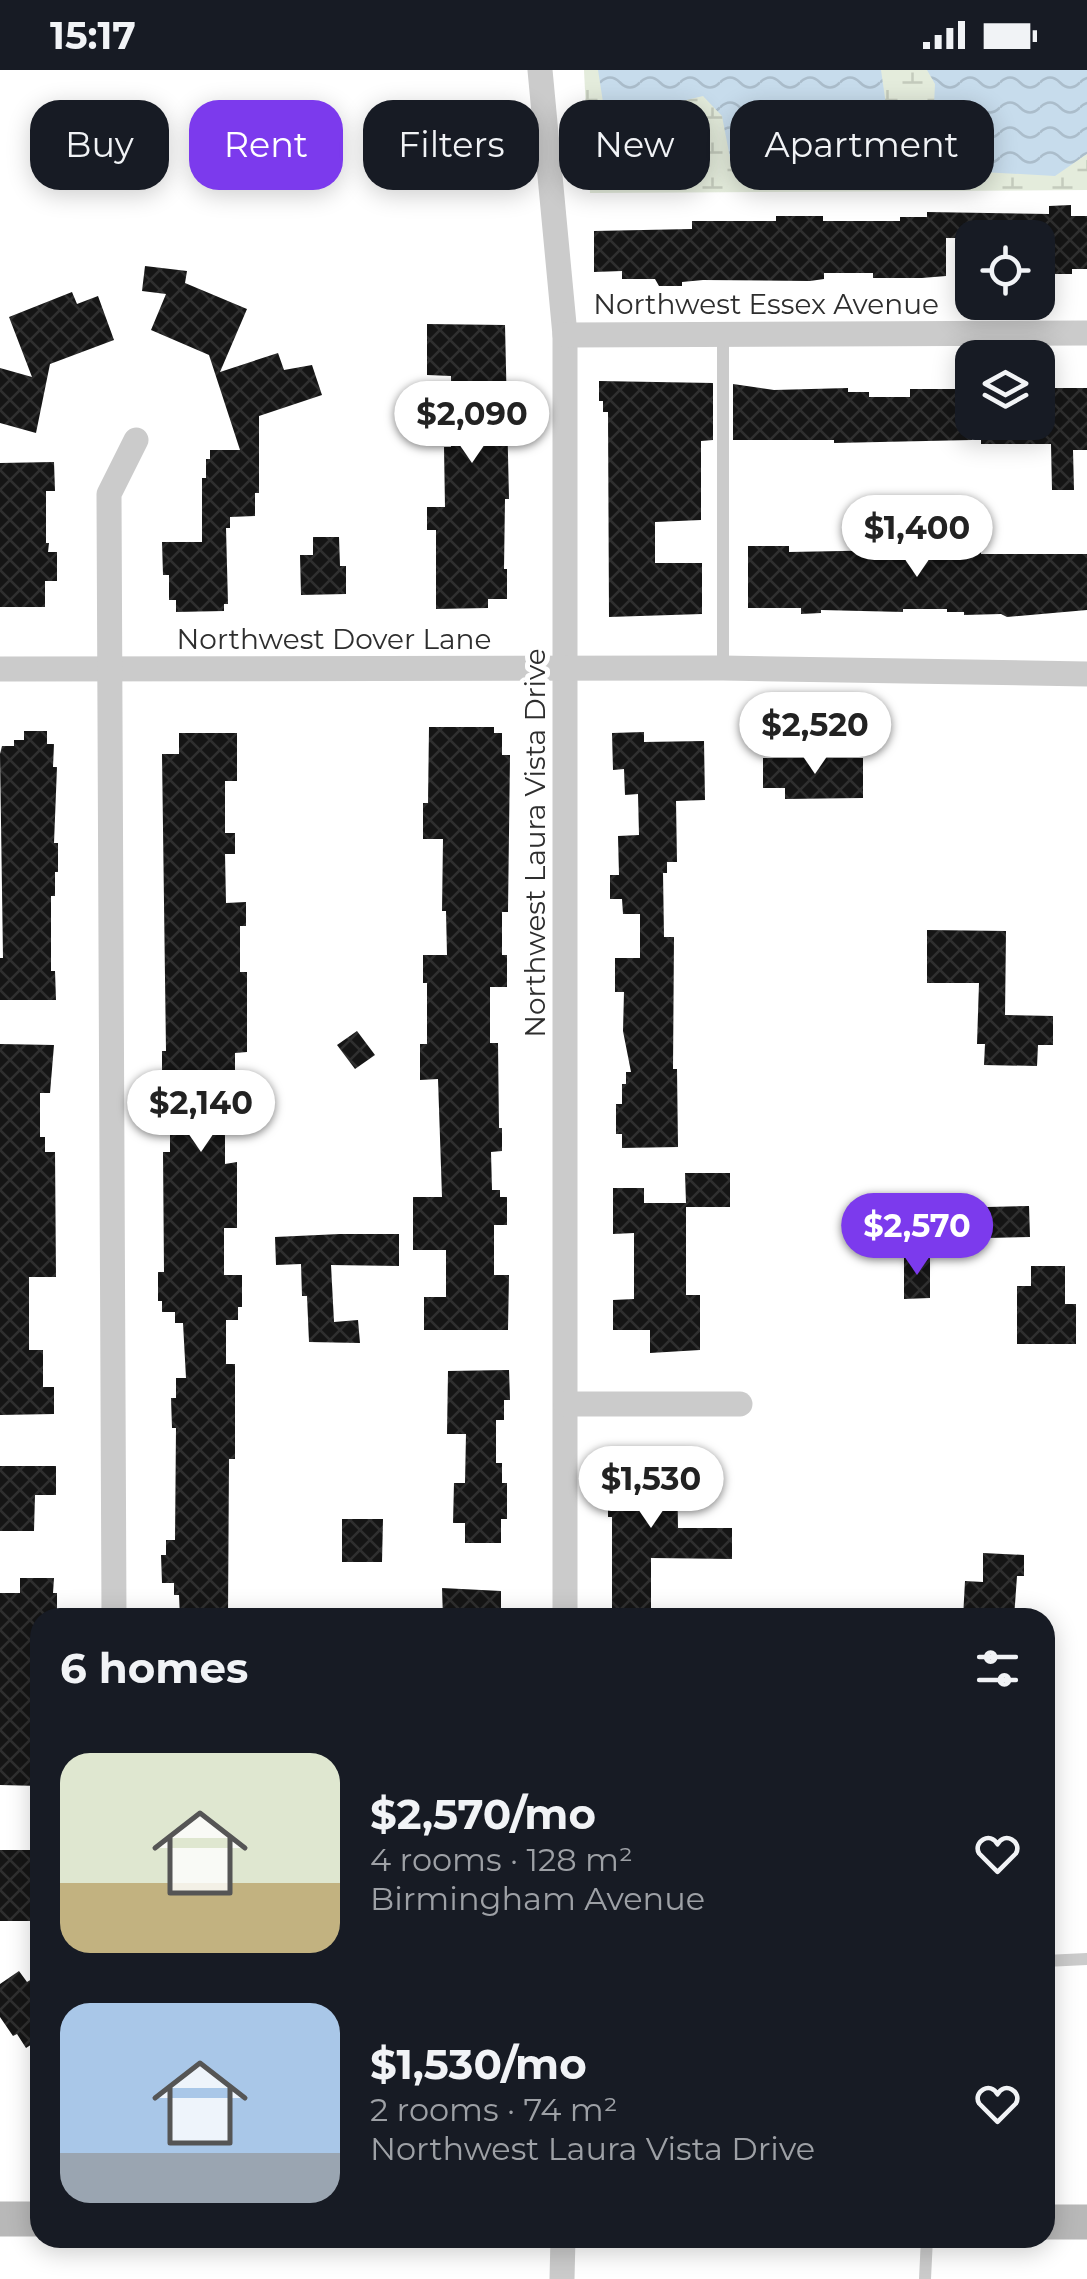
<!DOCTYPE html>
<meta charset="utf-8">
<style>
:root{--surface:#171b24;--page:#242831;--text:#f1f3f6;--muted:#9ea1a6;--accent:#7c3aed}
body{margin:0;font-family:Montserrat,sans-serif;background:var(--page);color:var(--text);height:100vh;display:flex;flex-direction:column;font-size:38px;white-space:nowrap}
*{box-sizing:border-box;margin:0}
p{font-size:32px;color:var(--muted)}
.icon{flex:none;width:55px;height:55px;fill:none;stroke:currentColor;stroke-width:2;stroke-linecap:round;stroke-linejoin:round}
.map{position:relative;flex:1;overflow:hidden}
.sheet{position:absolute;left:30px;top:1538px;width:1025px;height:640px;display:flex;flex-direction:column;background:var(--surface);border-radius:30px;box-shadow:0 5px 25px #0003}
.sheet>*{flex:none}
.hud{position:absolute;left:30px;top:30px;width:1028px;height:90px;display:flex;gap:20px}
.fabs{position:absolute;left:955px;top:150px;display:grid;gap:20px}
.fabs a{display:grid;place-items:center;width:100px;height:100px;border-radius:20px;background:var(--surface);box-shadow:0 5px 25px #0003;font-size:50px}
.price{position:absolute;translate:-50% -85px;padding:0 22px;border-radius:35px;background:#fff;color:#222;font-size:32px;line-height:65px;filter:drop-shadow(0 2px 5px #0008)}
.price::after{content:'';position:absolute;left:50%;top:60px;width:30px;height:22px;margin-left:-15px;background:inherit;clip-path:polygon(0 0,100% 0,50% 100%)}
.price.active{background:var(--accent);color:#fff}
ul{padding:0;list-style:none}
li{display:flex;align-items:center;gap:30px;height:250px;padding:0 30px}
li span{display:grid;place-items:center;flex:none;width:280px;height:200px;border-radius:30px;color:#555}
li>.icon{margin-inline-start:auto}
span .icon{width:120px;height:120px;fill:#fffc;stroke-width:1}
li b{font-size:42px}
h2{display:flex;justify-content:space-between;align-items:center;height:120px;padding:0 30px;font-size:42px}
.pill{padding:0 35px;border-radius:30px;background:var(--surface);box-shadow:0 5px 25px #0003;font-size:35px;line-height:90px}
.pill.active{background:var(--accent);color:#fff}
.status{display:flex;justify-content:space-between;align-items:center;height:70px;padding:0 50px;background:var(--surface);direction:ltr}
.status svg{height:28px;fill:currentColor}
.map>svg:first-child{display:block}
.wetland{fill:url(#wetland-marsh)}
.water{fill:url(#water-waves)}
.building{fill:url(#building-cross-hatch)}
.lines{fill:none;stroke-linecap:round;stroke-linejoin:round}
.lane{stroke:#cbcbcb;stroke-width:12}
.street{stroke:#cbcbcb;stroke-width:25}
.secondary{stroke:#b8b8b8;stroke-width:35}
.labels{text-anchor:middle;stroke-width:10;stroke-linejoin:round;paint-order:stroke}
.street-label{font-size:28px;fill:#2e2e2e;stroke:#fff}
</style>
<div class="status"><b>15:17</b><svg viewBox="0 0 49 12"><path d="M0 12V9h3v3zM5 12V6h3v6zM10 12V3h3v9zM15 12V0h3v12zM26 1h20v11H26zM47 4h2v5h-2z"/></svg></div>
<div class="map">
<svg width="1087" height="2209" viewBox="0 0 1087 2209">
<defs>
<pattern id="wetland-marsh" width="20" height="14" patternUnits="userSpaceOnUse" patternTransform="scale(2.5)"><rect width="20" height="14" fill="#e4ecdc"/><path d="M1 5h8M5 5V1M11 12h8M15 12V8" fill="none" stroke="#c4cbbd"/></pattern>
<pattern id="water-waves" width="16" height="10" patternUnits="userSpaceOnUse" patternTransform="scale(2.5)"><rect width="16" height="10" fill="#c7dcec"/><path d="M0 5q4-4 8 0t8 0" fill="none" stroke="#abbdcb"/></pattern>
<pattern id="building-cross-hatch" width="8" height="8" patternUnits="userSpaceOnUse" patternTransform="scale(2.5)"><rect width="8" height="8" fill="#151515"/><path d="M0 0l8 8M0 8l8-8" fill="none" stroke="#2f2f2f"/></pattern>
</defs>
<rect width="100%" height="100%" fill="#fff"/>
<!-- wetland -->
<polygon class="wetland" points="584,0 1087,0 1087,120 590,123"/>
<!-- water -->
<g class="water">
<polygon points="598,0 881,0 894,91 859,105 731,93 722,46 703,26 674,33 655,55 605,45"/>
<polygon points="927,0 1087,0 1087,84 1055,106 964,101 933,56 935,14"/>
</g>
<!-- building -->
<g class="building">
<polygon points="1071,135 1071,146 1087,146 1087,199 1072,199 1072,204 1038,204 1038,168 946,168 946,206 922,208 873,208 873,203 824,203 824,209 810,211 703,210 682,212 682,216 659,216 655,209 622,209 622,201 594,202 594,161 692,159 692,151 776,151 776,146 823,146 823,151 900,151 900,147 927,147 927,142 1049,144 1049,136"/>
<polygon points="145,196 187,201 185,213 247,239 220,302 278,283 284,300 312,295 322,325 259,346 259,423 255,423 255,446 230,447 230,458 226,458 228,534 224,534 224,541 176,542 176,530 169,530 169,505 163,505 162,472 202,472 202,408 206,408 206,389 210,389 210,380 240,380 209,285 151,260 166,224 142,221"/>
<polygon points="72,222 77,234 98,226 114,270 50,294 36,363 0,353 0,298 32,307 9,247"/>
<polygon points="427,254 505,255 509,429 505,429 504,499 507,499 507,529 488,529 488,538 436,539 436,460 427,460 427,437 445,437 444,377 451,377 451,306 427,305"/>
<polygon points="599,311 713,313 713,370 701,371 701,450 655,452 655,493 702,493 702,544 609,547 608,342 603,342 603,331 599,331"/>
<polygon points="733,314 774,320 848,318 848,322 869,322 869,327 910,327 910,319 972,319 972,370 834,373 834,370 733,370"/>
<polygon points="1038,318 1087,318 1087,380 1073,380 1074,420 1052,420 1051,374 981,374 981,352 1038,352"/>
<polygon points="54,392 55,421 46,421 46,473 49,473 48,482 57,482 57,511 45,511 45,537 0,537 0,393"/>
<polygon points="894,460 919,460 919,475 981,476 981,484 1087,484 1087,540 1007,547 1001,544 964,545 964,542 947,542 947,539 903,539 903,542 821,540 821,543 801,544 801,538 748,538 748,476 789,476 789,482 894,480"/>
<polygon points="313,467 339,467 340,496 346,496 346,524 301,525 300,485 313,485"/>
<polygon points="429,657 494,657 494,663 502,663 502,685 510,685 508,842 502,842 502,885 507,885 507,917 490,917 490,973 498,973 499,1058 502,1058 502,1081 491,1082 492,1120 500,1120 500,1127 507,1127 507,1155 494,1155 494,1205 509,1205 508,1260 424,1260 424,1227 446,1227 446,1180 413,1180 413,1127 442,1127 438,1009 420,1010 420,974 427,974 427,913 423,913 423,885 447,885 446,841 442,841 443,769 423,769 423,733 428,733"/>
<polygon points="24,661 47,661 47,674 54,674 53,697 57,697 54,773 58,773 58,802 55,802 55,826 51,826 51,901 55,901 56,930 0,930 0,888 3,888 0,684 2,676 14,676 14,670 24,670"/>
<polygon points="644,662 644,672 704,671 705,730 676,731 677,792 667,792 667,803 663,803 664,867 674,867 673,999 677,999 678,1077 622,1078 622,1064 616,1064 616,1034 622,1034 622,1014 626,1014 626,1002 631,1002 623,961 624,922 615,922 615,888 640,888 640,844 623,844 622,829 610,829 610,805 619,805 618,766 639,765 638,724 625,725 624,699 613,700 612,663"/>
<polygon points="179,663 237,663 237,711 225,711 225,763 235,763 235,784 225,784 226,833 246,832 246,856 240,856 240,902 247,902 247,982 235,983 235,1009 225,1009 225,1094 237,1092 237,1158 224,1158 224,1205 242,1205 242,1237 238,1237 238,1250 226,1250 226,1294 235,1294 235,1389 229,1389 228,1548 180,1548 179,1525 174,1525 174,1513 162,1513 161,1485 166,1485 166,1470 175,1470 176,1358 172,1358 171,1328 176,1328 176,1308 186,1308 183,1253 175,1253 175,1242 162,1242 162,1231 158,1231 158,1202 164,1202 163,1082 170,1082 170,1026 162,1026 162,981 166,981 162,684 179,684"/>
<polygon points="763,688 863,688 863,728 785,729 785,718 763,718"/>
<polygon points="927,860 1006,861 1005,945 1053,946 1053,975 1038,975 1037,996 984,995 985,974 977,974 979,913 927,913"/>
<polygon points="357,961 375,985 355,999 337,975"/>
<polygon points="0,974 54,975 50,1023 40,1023 40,1067 45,1067 45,1082 55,1082 56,1207 29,1207 29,1280 43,1280 43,1317 54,1317 54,1344 0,1345"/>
<polygon points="685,1103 730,1103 730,1137 686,1137 686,1133 686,1225 700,1225 700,1280 650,1283 650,1260 613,1260 613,1230 634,1229 634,1163 613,1164 613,1118 644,1118 644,1133 686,1133"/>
<polygon points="1029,1136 1030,1167 988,1168 987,1137"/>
<polygon points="340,1164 399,1164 399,1196 331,1195 334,1252 358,1250 360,1273 309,1272 307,1226 302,1226 301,1194 276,1195 275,1167"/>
<polygon points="904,1188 930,1188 930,1228 904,1229"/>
<polygon points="1031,1196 1065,1196 1065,1234 1076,1234 1076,1274 1017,1274 1017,1216 1031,1216"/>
<polygon points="509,1300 510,1330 504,1330 504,1350 496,1350 496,1393 502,1393 502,1413 507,1413 507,1449 501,1449 501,1473 465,1473 465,1453 453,1453 454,1413 465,1413 466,1364 447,1364 448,1301"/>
<polygon points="664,1385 664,1396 677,1396 678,1458 732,1458 732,1489 651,1488 651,1548 612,1548 612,1447 608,1447 608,1420 613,1420 612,1386"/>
<polygon points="0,1396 56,1396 56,1425 35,1425 34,1461 0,1461"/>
<polygon points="342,1449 383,1449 382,1492 342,1492"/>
<polygon points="983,1483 1024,1485 1024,1506 1017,1506 1014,1548 963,1548 965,1511 983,1512"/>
<polygon points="20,1508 54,1508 53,1523 57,1523 57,1548 40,1548 40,1716 0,1715 0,1523 20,1523"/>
<polygon points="442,1518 501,1521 501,1548 443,1548"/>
<rect x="0" y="1780" width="40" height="71"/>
<polygon points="19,1901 27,1912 40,1904 40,1969 26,1978 17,1964 13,1966 0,1947 0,1914"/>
</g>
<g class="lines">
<!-- lane -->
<g class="lane">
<polyline points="723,264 723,598"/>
<polyline points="1045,1891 1087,1889"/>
<polyline points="925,2209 927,2168"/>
</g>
<!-- street -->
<g class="street">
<polyline points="540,0 565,265 565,1548"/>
<polyline points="565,265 1087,263"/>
<polyline points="0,599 723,598 1087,604"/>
<polyline points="566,1334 740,1334"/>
<polyline points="114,1548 109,424 136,370"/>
<polyline points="562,2209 563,2168"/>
</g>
<!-- secondary -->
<g class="secondary">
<polyline points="0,2149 40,2149"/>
<polyline points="1045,2152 1087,2152"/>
</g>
</g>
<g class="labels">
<!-- street labels -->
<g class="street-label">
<text x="766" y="244">Northwest Essex Avenue</text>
<text x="334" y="579">Northwest Dover Lane</text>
<text transform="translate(535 773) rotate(-90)" y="10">Northwest Laura Vista Drive</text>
</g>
</g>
</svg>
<div class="fabs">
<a><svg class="icon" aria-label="locate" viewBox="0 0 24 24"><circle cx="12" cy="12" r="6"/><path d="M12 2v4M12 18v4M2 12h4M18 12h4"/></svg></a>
<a><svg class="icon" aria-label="layers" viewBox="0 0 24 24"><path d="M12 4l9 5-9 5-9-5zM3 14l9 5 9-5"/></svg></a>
</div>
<b class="price" style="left:472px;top:396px">$2,090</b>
<b class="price" style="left:917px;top:510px">$1,400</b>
<b class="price" style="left:815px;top:707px">$2,520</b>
<b class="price" style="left:201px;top:1085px">$2,140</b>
<b class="price active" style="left:917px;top:1208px">$2,570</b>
<b class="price" style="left:651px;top:1461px">$1,530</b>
<div class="hud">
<a class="pill">Buy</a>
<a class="pill active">Rent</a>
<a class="pill">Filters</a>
<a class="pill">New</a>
<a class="pill">Apartment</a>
</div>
<section class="sheet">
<h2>6 homes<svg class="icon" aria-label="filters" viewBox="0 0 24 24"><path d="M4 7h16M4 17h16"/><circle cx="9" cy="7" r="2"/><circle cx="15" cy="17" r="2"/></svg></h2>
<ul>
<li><span style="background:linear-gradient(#dfe7d0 65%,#c2b280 0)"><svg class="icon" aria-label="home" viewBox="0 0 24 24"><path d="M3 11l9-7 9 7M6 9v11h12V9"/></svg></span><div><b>$2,570/mo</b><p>4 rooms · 128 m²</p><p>Birmingham Avenue</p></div><svg class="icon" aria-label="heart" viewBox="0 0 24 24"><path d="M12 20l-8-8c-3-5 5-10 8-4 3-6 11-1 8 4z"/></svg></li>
<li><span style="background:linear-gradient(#a9c7e8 75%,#9aa5b1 0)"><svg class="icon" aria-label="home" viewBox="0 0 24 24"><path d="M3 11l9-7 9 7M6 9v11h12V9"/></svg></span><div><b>$1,530/mo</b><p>2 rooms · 74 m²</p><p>Northwest Laura Vista Drive</p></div><svg class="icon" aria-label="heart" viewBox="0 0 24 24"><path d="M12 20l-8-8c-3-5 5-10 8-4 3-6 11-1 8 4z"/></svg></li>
</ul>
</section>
</div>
